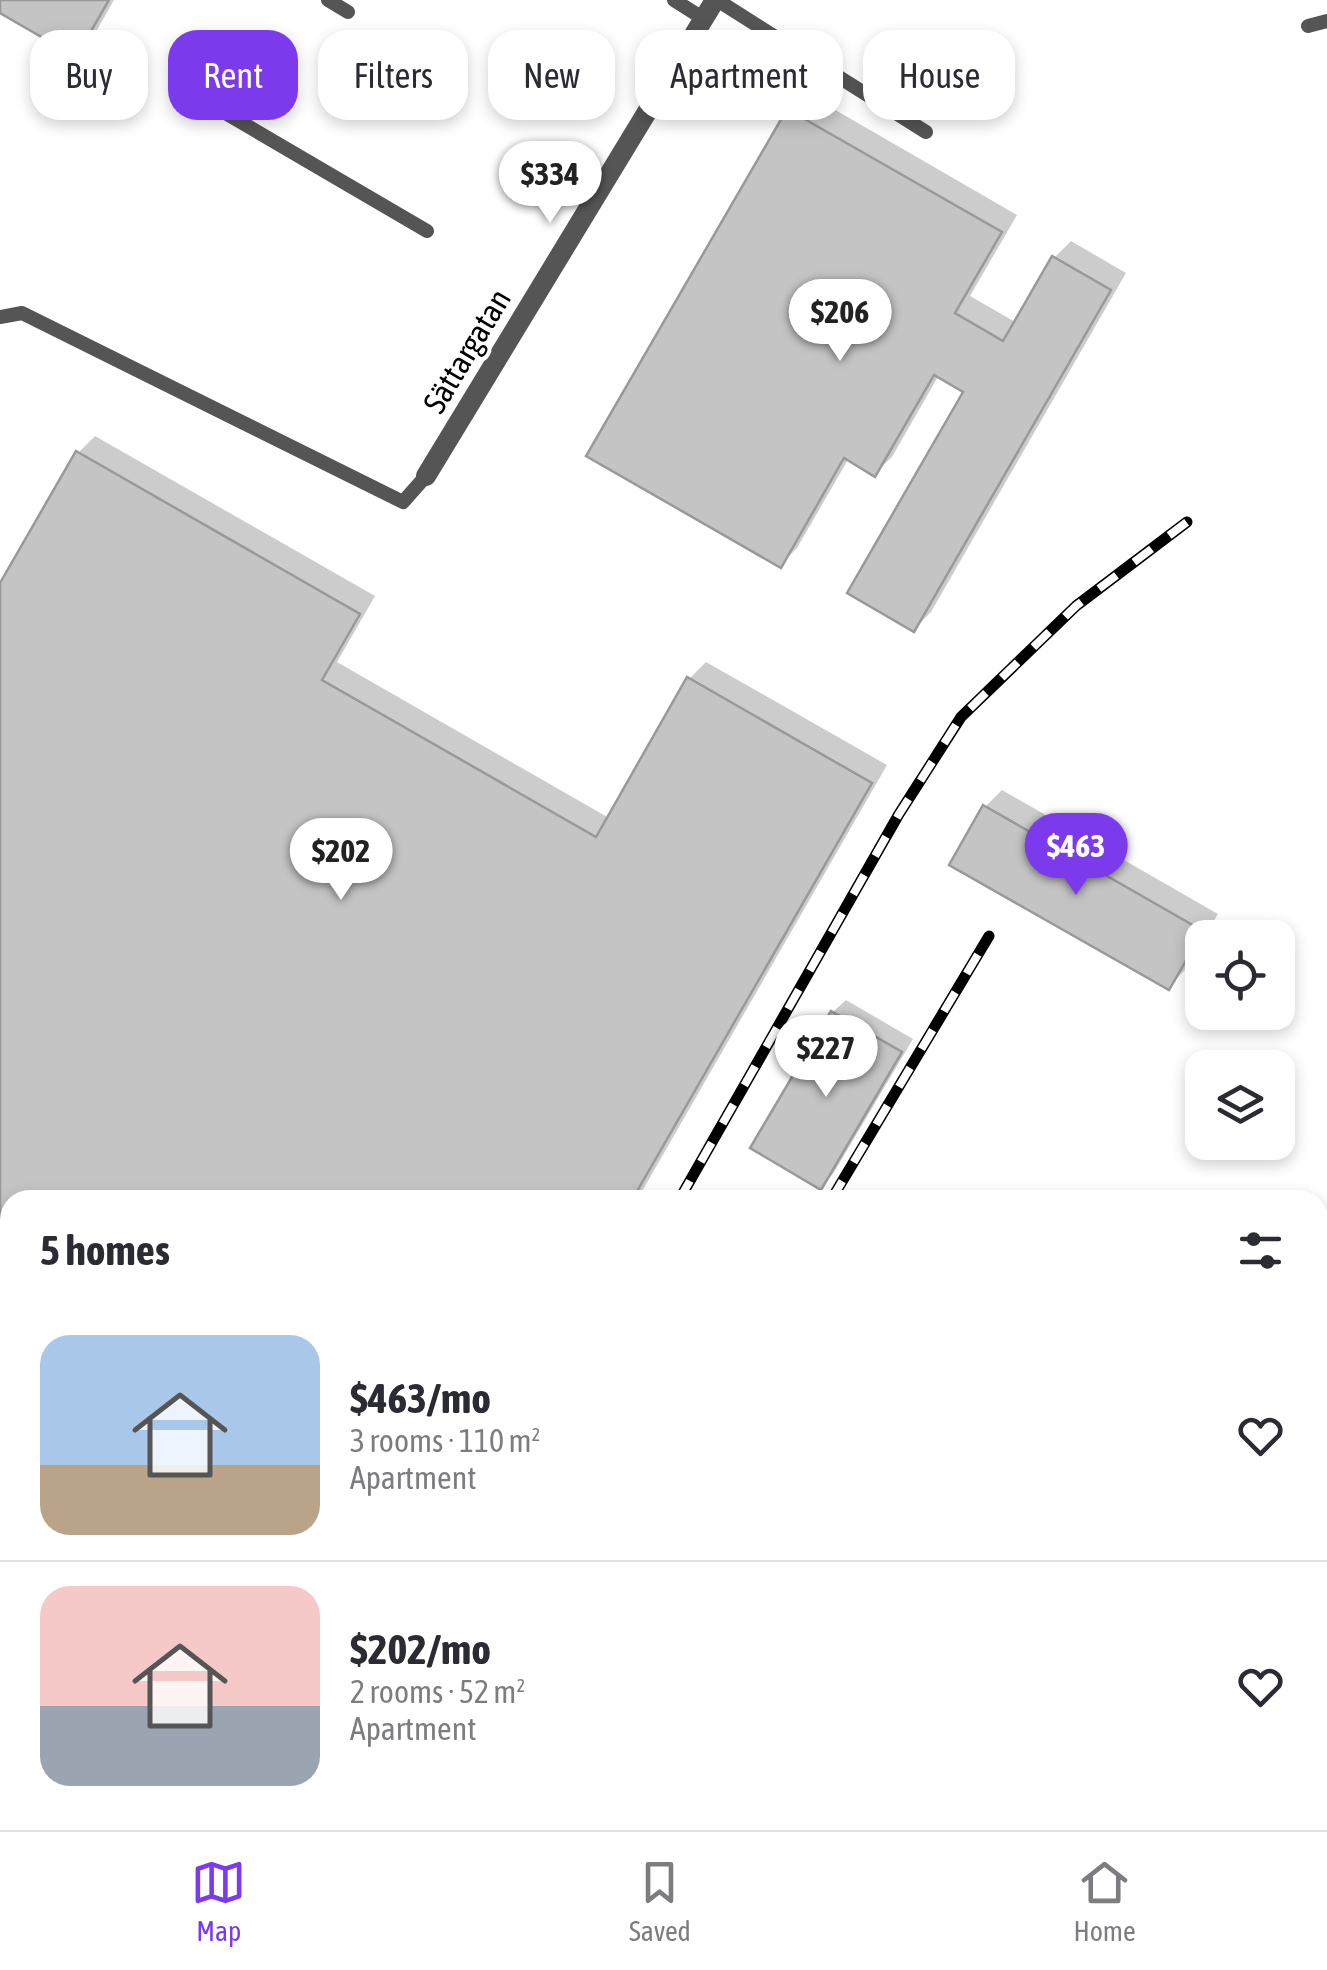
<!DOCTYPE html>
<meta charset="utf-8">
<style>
:root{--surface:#fff;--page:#f7f7f7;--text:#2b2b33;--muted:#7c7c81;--line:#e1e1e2;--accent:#7c3aed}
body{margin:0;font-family:"Asap Condensed",sans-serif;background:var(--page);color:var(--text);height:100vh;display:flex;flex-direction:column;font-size:38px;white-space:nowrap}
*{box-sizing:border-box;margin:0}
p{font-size:32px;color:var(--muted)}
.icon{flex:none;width:55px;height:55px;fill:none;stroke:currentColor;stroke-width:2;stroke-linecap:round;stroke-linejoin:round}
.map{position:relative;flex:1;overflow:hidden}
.details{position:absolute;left:0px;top:1190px;width:1328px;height:640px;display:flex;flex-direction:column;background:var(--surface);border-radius:30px 30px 0 0;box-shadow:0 5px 15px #0003}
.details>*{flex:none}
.guide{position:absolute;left:30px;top:30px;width:1268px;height:90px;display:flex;gap:20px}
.tools{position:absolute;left:1185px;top:920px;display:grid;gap:20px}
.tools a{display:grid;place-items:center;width:110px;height:110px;border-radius:20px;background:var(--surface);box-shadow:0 5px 15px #0003;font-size:50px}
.price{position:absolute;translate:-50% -85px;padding:0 22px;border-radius:35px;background:#fff;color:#222;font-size:32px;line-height:65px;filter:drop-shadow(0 2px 5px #0008)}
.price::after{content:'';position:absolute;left:50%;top:60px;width:30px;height:22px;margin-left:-15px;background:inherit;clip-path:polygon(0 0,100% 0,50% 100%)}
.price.current{background:var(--accent);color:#fff}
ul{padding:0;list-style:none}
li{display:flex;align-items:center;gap:30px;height:250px;padding:0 40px}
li+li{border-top:2px solid var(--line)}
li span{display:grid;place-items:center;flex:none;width:280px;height:200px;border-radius:30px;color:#555}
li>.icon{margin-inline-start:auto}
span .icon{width:120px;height:120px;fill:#fffc;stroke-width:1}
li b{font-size:42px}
h2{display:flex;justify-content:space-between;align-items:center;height:120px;padding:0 40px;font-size:42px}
.tag{padding:0 35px;border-radius:30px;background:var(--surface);box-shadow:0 5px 15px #0003;font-size:35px;line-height:90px}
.tag.current{background:var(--accent);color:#fff}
.tab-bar{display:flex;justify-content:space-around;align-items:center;height:140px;border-top:2px solid var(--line);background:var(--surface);font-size:28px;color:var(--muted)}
.tab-bar a{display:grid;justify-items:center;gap:5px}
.tab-bar .current{color:var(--accent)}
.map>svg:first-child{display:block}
.green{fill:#dcdcdc}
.shadow{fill:#0003}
.building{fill:#c4c4c4;stroke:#999;stroke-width:2.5}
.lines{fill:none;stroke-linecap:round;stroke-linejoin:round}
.service{stroke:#555;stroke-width:14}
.minor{stroke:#555;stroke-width:20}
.rail-casing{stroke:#000;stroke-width:11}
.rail{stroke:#fff;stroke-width:8;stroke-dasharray:22;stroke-linecap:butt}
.labels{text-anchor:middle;stroke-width:8;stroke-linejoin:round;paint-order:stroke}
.street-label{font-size:32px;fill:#000;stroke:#fff}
</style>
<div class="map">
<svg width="1327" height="1830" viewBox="0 0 1327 1830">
<rect width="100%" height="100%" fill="#fff"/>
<!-- green -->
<polygon class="green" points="1318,1632 1327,1633 1327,1830 720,1830 719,1820 1318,1820"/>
<!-- shadow -->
<g class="shadow">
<polygon points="0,0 114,0 93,37 76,54 0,10"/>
<polygon points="806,93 1017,215 970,296 1017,323 1054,258 1071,241 1126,273 931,612 914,629 967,391 939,375 892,457 875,473 849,458 797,548 780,565 789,110"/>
<polygon points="95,436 375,596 337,662 609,818 689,679 706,662 887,765 637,1200 10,1200 10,1363 0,1357 0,588 78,453"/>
<polygon points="1002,790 1218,914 1185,970 1168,987 985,807"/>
<polygon points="846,1000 913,1039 833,1174 820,1187 833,1012"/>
<polygon points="0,1660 10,1666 10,1820 104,1820 98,1830 0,1830"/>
<polygon points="499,1820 573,1820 575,1830 501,1830"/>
</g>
<!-- building -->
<g class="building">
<polygon points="0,0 109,0 76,57 0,13"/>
<polygon points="787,109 1002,232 955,313 1003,341 1052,256 1111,290 914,632 847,593 963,392 934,375 875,477 844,458 781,568 586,456"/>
<polygon points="76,451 360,614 322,680 596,837 687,677 872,783 632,1200 10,1200 10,1366 0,1360 0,583"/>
<polygon points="983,805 1203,931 1169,990 949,865"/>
<polygon points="831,1011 902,1052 821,1190 750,1148"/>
<polygon points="0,1687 10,1692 10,1820 99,1820 93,1830 0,1830"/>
<polygon points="496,1820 559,1820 561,1830 498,1830"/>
</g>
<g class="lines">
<!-- service -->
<g class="service">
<polyline points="328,0 348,12"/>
<polyline points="674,0 704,19"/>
<polyline points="717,0 926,132"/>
<polyline points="1308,26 1327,21"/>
<polyline points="198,97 427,231"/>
<polyline points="0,317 22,313 403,502 426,476"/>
<polyline points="0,1548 10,1565"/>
<polyline points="145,1830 148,1820"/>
</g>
<!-- minor -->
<polyline class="minor" points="426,476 715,0"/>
<!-- rail casing -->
<g class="rail-casing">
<g id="rail">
<polyline points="679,1200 899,814 961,717 1076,606 1187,522"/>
<polyline points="831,1200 989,936"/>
<polyline points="1318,1530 1327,1529"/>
<polyline points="325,1830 332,1820"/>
<polyline points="367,1830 378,1820"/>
</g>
</g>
<!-- rail -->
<use href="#rail" class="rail"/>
</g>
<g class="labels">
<!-- street labels -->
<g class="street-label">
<text transform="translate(467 351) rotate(-59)" y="11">Sättargatan</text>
</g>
</g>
</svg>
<div class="tools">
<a><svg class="icon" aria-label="locate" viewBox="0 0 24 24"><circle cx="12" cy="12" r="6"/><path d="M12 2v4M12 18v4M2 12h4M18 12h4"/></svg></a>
<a><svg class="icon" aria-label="layers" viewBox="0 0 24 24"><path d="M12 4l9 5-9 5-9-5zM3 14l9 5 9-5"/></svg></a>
</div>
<b class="price" style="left:550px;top:226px">$334</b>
<b class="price" style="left:840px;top:364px">$206</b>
<b class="price current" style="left:1076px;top:898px">$463</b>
<b class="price" style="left:341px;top:903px">$202</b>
<b class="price" style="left:826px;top:1100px">$227</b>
<div class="guide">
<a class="tag">Buy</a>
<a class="tag current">Rent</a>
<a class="tag">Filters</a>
<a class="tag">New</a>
<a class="tag">Apartment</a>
<a class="tag">House</a>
</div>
<section class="details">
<h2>5 homes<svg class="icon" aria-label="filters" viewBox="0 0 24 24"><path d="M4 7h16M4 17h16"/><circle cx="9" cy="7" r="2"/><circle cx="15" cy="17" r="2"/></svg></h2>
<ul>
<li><span style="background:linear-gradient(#a9c7e8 65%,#b9a48a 0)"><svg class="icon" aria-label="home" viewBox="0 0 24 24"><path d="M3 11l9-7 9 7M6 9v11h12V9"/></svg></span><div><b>$463/mo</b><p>3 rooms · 110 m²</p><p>Apartment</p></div><svg class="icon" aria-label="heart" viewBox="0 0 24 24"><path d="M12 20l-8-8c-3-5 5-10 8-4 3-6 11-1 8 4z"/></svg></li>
<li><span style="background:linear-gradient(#f6c9c9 60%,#9aa5b1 0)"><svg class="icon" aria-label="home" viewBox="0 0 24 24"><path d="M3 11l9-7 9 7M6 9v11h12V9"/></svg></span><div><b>$202/mo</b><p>2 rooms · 52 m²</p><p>Apartment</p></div><svg class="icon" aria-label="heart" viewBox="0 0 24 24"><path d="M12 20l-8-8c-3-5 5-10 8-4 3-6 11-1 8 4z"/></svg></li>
</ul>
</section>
</div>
<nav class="tab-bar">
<a class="current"><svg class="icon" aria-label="map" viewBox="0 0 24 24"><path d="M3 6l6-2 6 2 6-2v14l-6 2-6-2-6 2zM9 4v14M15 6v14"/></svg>Map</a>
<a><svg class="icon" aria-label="saved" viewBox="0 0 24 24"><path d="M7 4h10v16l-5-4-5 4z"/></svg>Saved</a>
<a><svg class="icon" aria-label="home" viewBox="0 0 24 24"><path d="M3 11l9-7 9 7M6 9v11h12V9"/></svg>Home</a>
</nav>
